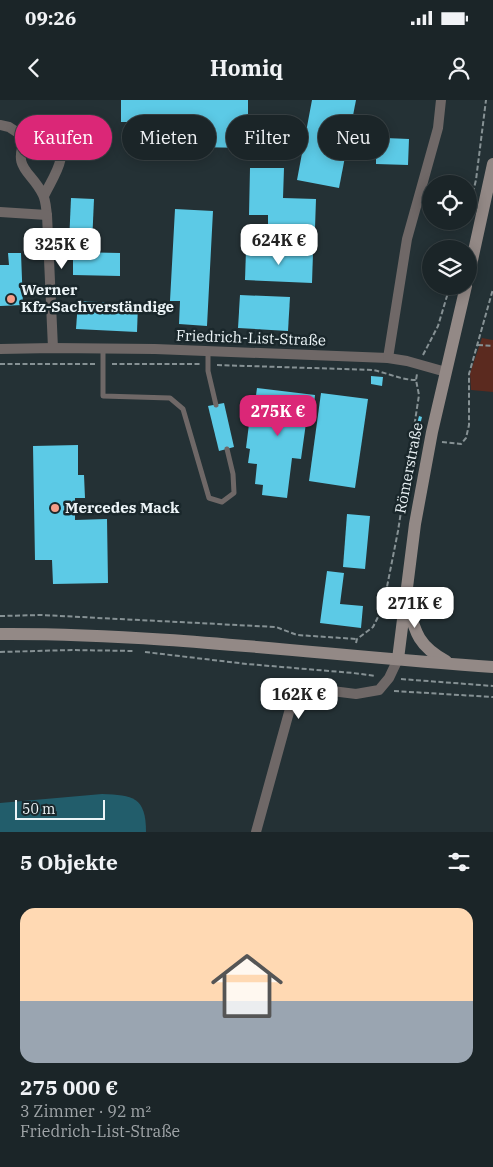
<!DOCTYPE html>
<html lang="de">
<meta charset="utf-8">
<style>
:root{--surface:#1b2528;--page:#283134;--text:#f1f3f6;--muted:#a0a5a8;--line:#394245;--accent:#db2777}
body{margin:0;font-family:"IBM Plex Serif",serif;background:var(--page);color:var(--text);height:100vh;display:flex;flex-direction:column;font-size:19px;white-space:nowrap}
*{box-sizing:border-box;margin:0}
p{font-size:16px;color:var(--muted)}
.icon{flex:none;width:28px;height:28px;fill:none;stroke:currentColor;stroke-width:2;stroke-linecap:round;stroke-linejoin:round}
.map{position:relative;height:732px;overflow:hidden}
.side{display:flex;flex-direction:column;background:var(--surface);flex:1}
.side>*{flex:none}
.guide{position:absolute;left:15px;top:15px;width:464px;height:45px;display:flex;gap:10px}
.buttons{position:absolute;left:422px;top:75px;display:grid;gap:10px}
.buttons a{display:grid;place-items:center;width:55px;height:55px;border-radius:50%;background:var(--surface);box-shadow:0 2px 12px #0003,0 0 0 1px var(--line);font-size:25px}
.scale{position:absolute;left:15px;bottom:12px;width:90px;box-sizing:border-box;padding-left:5px;border:2px solid #ecf4f7;border-top:0;font-size:14px;line-height:18px;white-space:nowrap;color:#ecf4f7;-webkit-text-stroke:4px #1a272b;paint-order:stroke}
.price{position:absolute;translate:-50% -42px;padding:0 11px;border-radius:10px;background:#fff;color:#222;font-size:16px;line-height:32px;filter:drop-shadow(0 1px 2px #0008)}
.price::after{content:'';position:absolute;left:50%;top:30px;width:15px;height:11px;margin-left:-8px;background:inherit;clip-path:polygon(0 0,100% 0,50% 100%)}
.price.active{background:var(--accent);color:#fff}
ul{padding:0;list-style:none}
li{display:grid;align-content:center;gap:10px;height:265px;padding:0 20px}
li+li{border-top:1px solid var(--line)}
li span{display:grid;place-items:center;height:155px;border-radius:15px;color:#555}
li>.icon{margin-inline-start:auto}
span .icon{width:90px;height:90px;fill:#fffc;stroke-width:1}
li b{font-size:21px}
h2{display:flex;justify-content:space-between;align-items:center;height:60px;padding:0 20px;font-size:21px}
.tag{padding:0 18px;border-radius:22px;background:var(--surface);box-shadow:0 2px 12px #0003,0 0 0 1px var(--line);font-size:18px;line-height:45px}
.tag.active{background:var(--accent);color:#fff}
.status{display:flex;justify-content:space-between;align-items:center;height:35px;padding:0 25px;background:var(--surface);direction:ltr}
.status svg{height:14px;fill:currentColor}
header{display:flex;justify-content:space-between;align-items:center;height:65px;padding:0 20px;background:var(--surface);font-size:22px;font-weight:700}
.map>svg:first-child{display:block}
.green{fill:#5b2a1f}
.water{fill:#225d6b}
.building{fill:#5ccae6}
.lines{fill:none;stroke-linecap:round;stroke-linejoin:round}
.path{stroke:#869194;stroke-width:2;stroke-dasharray:5 2.5;stroke-linecap:butt}
.lane{stroke:#6f6867;stroke-width:5}
.street{stroke:#6f6867;stroke-width:10}
.secondary{stroke:#938986;stroke-width:12}
.poi-dot{fill:#f49e89;stroke:#1a272b;stroke-width:2}
.labels{text-anchor:middle;stroke-width:5;stroke-linejoin:round;paint-order:stroke}
.poi-label{font-size:15px;font-weight:bold;fill:#ecf4f7;stroke:#1a272b;text-anchor:start}
.street-label{font-size:15px;fill:#ecf4f7;stroke:#1a272b}
</style>
<div class="status"><b>09:26</b><svg viewBox="0 0 49 12"><path d="M0 12V9h3v3zM5 12V6h3v6zM10 12V3h3v9zM15 12V0h3v12zM26 1h20v11H26zM47 4h2v5h-2z"/></svg></div>
<header><svg class="icon" aria-label="back" viewBox="0 0 24 24"><path d="M15 5l-7 7 7 7"/></svg>Homiq<svg class="icon" aria-label="person" viewBox="0 0 24 24"><circle cx="12" cy="8" r="4"/><path d="M4 21q1-7 8-7t8 7"/></svg></header>
<div class="map">
<svg width="493" height="732" viewBox="0 0 493 732">
<rect width="100%" height="100%" fill="#243135"/>
<!-- green -->
<polygon class="green" points="482,238 493,240 493,292 471,290 470,273"/>
<!-- water -->
<path class="water" d="M 102,694 C 133,695 146,697 146,732 L 0,732 L 0,703 Z"/>
<!-- building -->
<g class="building">
<polygon points="121,0 248,0 248,48 140,46 140,22 121,22"/>
<polygon points="312,0 356,0 339,88 297,80"/>
<polygon points="362,37 409,39 408,65 376,64 376,53 362,52"/>
<polygon points="250,68 284,68 283,98 316,99 315,128 283,127 283,136 268,136 268,115 249,115"/>
<polygon points="71,98 94,99 92,144 69,143"/>
<polygon points="175,109 213,111 207,226 179,224 180,201 170,201"/>
<polygon points="246,150 313,153 312,183 245,180"/>
<polygon points="73,152 120,153 120,176 73,175"/>
<polygon points="8,153 21,153 23,205 0,206 0,165 9,165"/>
<polygon points="240,195 290,197 288,231 238,228"/>
<polygon points="78,201 138,204 137,232 76,229"/>
<polygon points="371,276 383,277 382,286 371,284"/>
<polygon points="257,288 315,295 312,324 306,323 301,359 292,358 287,398 262,395 263,385 255,384 257,364 248,363 250,349 246,348 249,324 252,325"/>
<polygon points="321,293 368,299 355,388 309,381"/>
<polygon points="224,303 234,347 219,351 208,306"/>
<polygon points="419,316 422,317 420,325 417,324"/>
<polygon points="78,345 78,375 84,375 85,398 75,398 75,420 107,419 108,483 53,484 52,460 35,460 33,346"/>
<polygon points="347,414 370,416 365,469 343,467"/>
<polygon points="327,471 344,473 340,504 363,506 361,528 320,523"/>
</g>
<g class="lines">
<!-- path -->
<g class="path">
<polyline points="471,100 476,80 486,0"/>
<polyline points="478,245 493,246"/>
<polyline points="423,255 438,226 450,186"/>
<polyline points="0,264 95,264"/>
<polyline points="112,264 200,264"/>
<path d="M 217,265 L 373,270 C 387,273 402,280 416,280"/>
<polyline points="442,342 461,344 466,338 469,325 469,274 493,189"/>
<polyline points="0,516 41,515 276,527 297,535 357,539"/>
<polyline points="356,543 357,539 373,527 383,507 398,431 419,295 416,280 417,274"/>
<polyline points="0,552 72,550 133,551"/>
<polyline points="145,552 247,564 353,573 376,576"/>
<polyline points="401,579 493,586"/>
<polyline points="394,591 493,597"/>
</g>
<!-- lane -->
<g class="lane">
<polyline points="103,248 103,296 170,298 183,309 209,398 222,402 234,393 233,374 227,349"/>
<polyline points="208,252 208,271 216,305"/>
</g>
<!-- street -->
<g class="street">
<polyline points="0,25 9,27 26,38"/>
<path d="M 44,96 C 52,78 72,54 53,38 C 44,31 35,35 26,38 C 11,69 32,71 43,95 C 46,101 46,109 47,115 L 53,248"/>
<polyline points="0,112 47,115"/>
<polyline points="0,249 53,248 155,249 388,258 407,261 446,272"/>
<polyline points="388,258 407,139 438,28 441,0"/>
<polyline points="256,732 291,605 297,594 308,588 356,594 379,590 389,578 398,559"/>
</g>
<!-- secondary -->
<g class="secondary">
<polyline points="469,174 493,64"/>
<path d="M 407,503 C 415,532 418,546 446,561"/>
<path d="M 0,534 C 165,533 329,556 493,567"/>
<polyline points="398,559 415,424 432,332 466,186"/>
</g>
</g>
<!-- markers -->
<g class="poi-dot">
<circle cx="11" cy="199" r="5"/>
<circle cx="55" cy="408" r="5"/>
</g>
<g class="labels">
<!-- poi labels -->
<g class="poi-label">
<text x="21" y="195">Werner<tspan x="21" dy="17">Kfz-Sachverständige</tspan></text>
<text x="65" y="413">Mercedes Mack</text>
</g>
<!-- street labels -->
<g class="street-label">
<text transform="translate(251 238) rotate(2)" y="5">Friedrich-List-Straße</text>
<text transform="translate(409 368) rotate(-79)" y="5">Römerstraße</text>
</g>
</g>
</svg>
<div class="buttons">
<a><svg class="icon" aria-label="locate" viewBox="0 0 24 24"><circle cx="12" cy="12" r="6"/><path d="M12 2v4M12 18v4M2 12h4M18 12h4"/></svg></a>
<a><svg class="icon" aria-label="layers" viewBox="0 0 24 24"><path d="M12 4l9 5-9 5-9-5zM3 14l9 5 9-5"/></svg></a>
</div>
<div class="scale">50 m</div>
<b class="price" style="left:279px;top:166px">624K €</b>
<b class="price" style="left:62px;top:170px">325K €</b>
<b class="price active" style="left:278px;top:337px">275K €</b>
<b class="price" style="left:415px;top:529px">271K €</b>
<b class="price" style="left:299px;top:620px">162K €</b>
<div class="guide">
<a class="tag active">Kaufen</a>
<a class="tag">Mieten</a>
<a class="tag">Filter</a>
<a class="tag">Neu</a>
</div>
</div>
<section class="side">
<h2>5 Objekte<svg class="icon" aria-label="filters" viewBox="0 0 24 24"><path d="M4 7h16M4 17h16"/><circle cx="9" cy="7" r="2"/><circle cx="15" cy="17" r="2"/></svg></h2>
<ul>
<li><span style="background:linear-gradient(#ffd9b3 60%,#9aa5b1 0)"><svg class="icon" aria-label="home" viewBox="0 0 24 24"><path d="M3 11l9-7 9 7M6 9v11h12V9"/></svg></span><div><b>275 000 €</b><p>3 Zimmer · 92 m²</p><p>Friedrich-List-Straße</p></div></li>
</ul>
</section>
